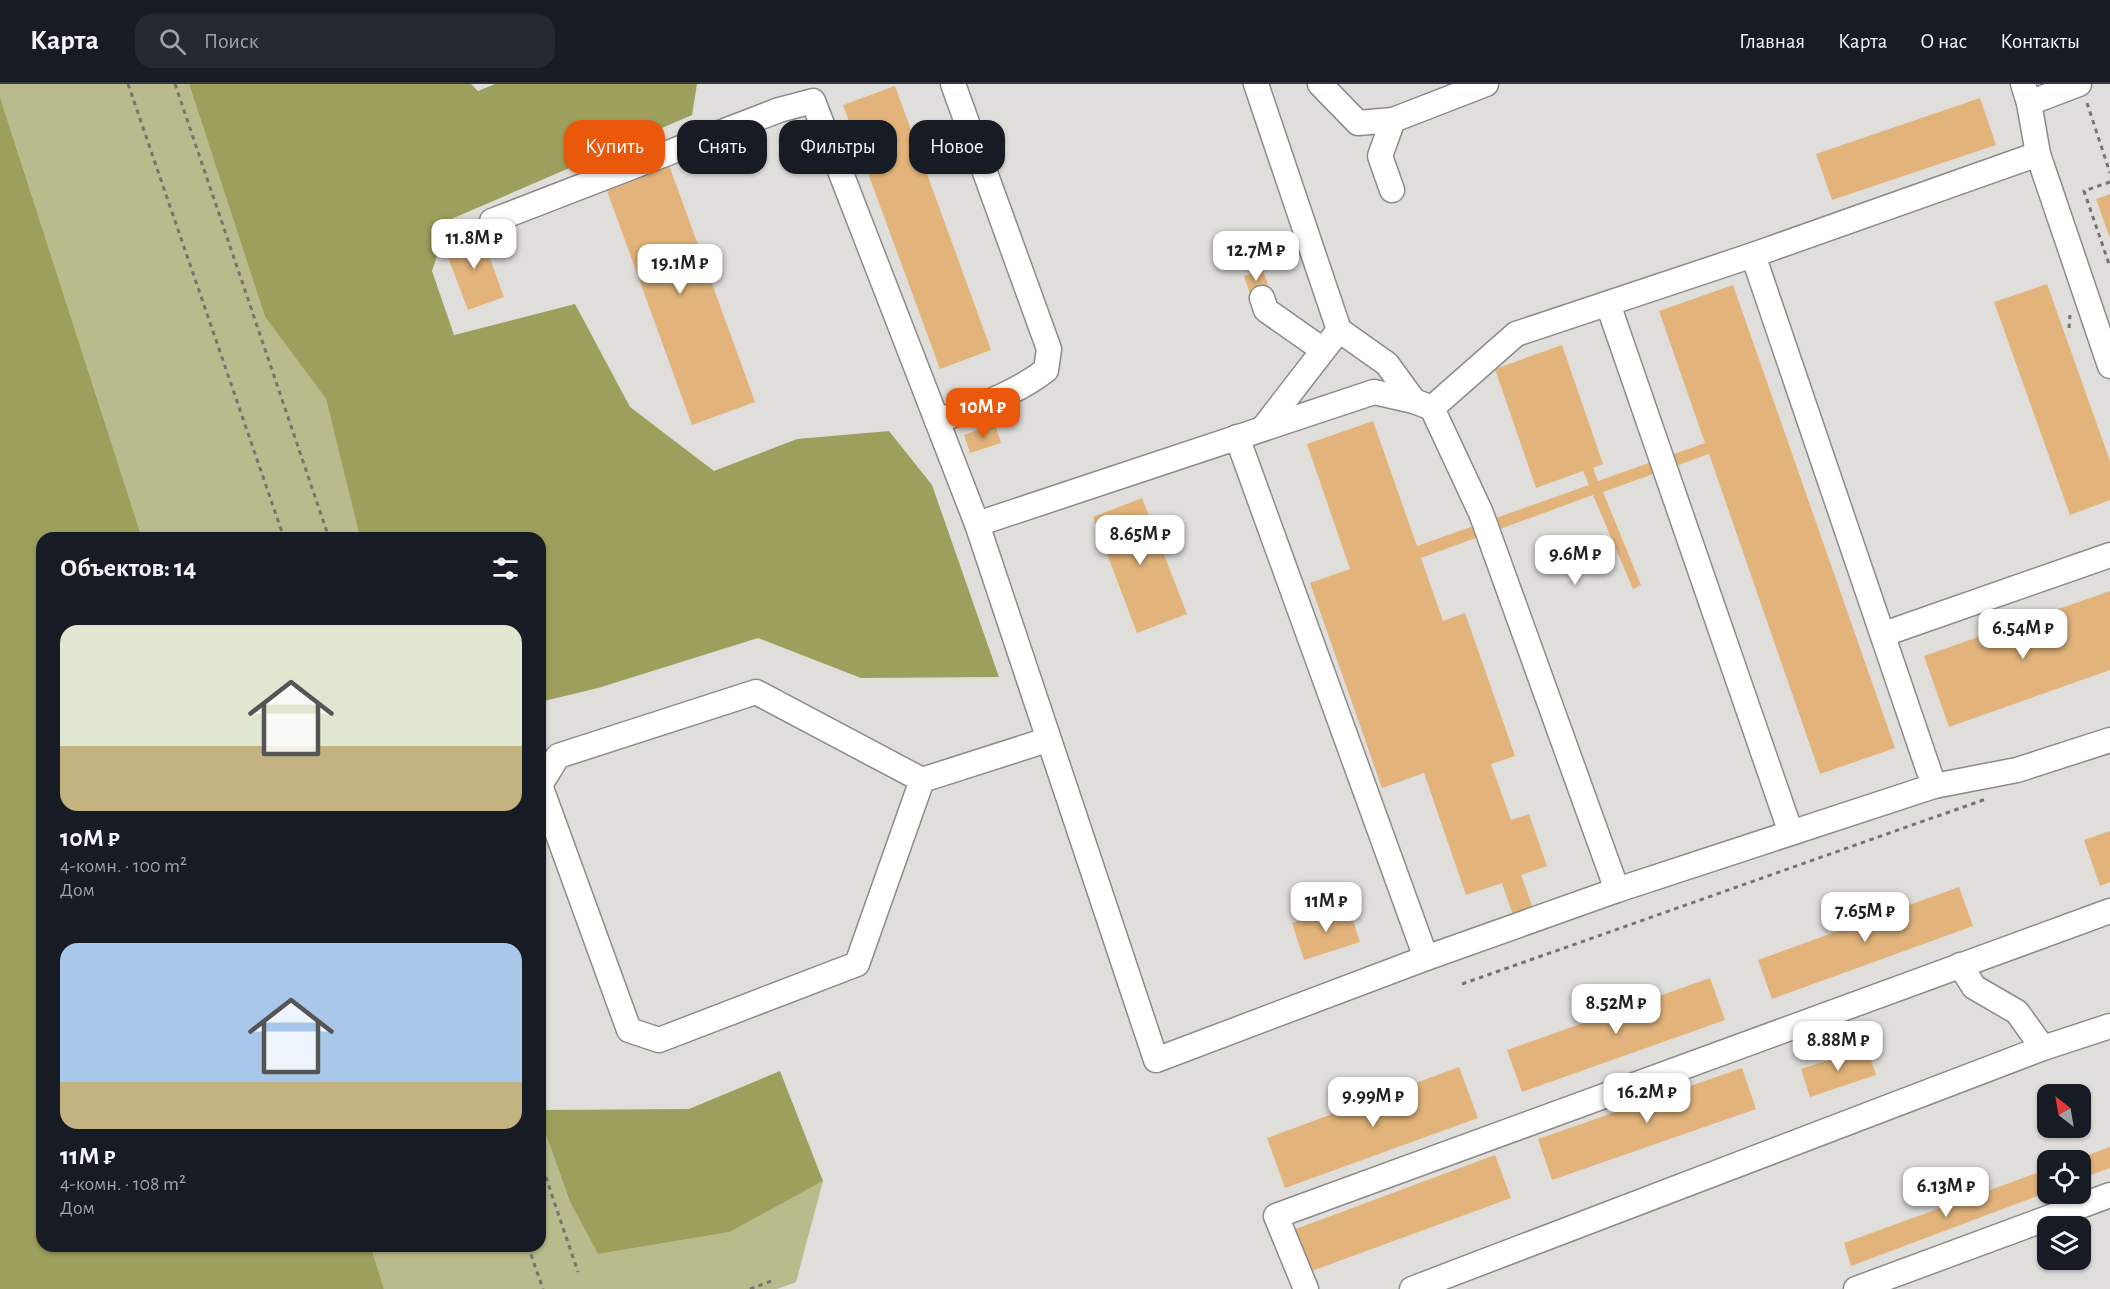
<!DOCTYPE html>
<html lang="ru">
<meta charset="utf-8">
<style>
:root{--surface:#171b24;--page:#242831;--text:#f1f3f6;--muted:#9ea1a6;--line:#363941;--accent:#ea580c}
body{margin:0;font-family:"Alegreya Sans",sans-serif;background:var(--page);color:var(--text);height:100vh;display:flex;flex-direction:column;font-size:22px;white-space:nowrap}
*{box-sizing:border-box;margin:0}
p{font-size:20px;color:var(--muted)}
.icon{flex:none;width:33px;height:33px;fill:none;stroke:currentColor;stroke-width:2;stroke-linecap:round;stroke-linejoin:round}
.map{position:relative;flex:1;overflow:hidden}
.details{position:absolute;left:36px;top:448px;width:510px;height:720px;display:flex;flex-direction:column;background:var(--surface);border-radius:18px;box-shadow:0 2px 4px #0004}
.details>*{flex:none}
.top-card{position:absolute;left:564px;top:36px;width:570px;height:54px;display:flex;gap:12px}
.needle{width:39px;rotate:329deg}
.controls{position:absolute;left:2037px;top:1000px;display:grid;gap:12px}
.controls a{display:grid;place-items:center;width:54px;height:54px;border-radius:12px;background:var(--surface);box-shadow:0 2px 4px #0004;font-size:30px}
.price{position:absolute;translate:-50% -51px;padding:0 14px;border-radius:12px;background:#fff;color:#222;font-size:20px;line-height:39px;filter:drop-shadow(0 2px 3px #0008)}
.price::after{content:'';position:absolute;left:50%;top:36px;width:18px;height:14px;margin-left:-9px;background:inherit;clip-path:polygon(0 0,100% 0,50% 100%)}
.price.selected{background:var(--accent);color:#fff}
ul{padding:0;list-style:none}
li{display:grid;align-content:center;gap:12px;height:318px;padding:0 24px}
li span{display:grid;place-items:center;height:186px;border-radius:18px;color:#555}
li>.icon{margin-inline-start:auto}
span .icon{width:108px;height:108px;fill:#fffc;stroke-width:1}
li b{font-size:26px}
h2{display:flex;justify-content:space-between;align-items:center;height:72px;padding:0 24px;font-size:26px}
.pill{padding:0 21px;border-radius:18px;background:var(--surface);box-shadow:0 2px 4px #0004;font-size:21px;line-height:54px}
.pill.selected{background:var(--accent);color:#fff}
header{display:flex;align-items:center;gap:36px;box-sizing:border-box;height:84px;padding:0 30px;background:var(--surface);border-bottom:2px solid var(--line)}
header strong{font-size:28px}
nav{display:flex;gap:33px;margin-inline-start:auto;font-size:21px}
.search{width:420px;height:54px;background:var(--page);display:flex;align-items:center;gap:15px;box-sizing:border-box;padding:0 21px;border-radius:18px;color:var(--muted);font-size:22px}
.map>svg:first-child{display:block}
.green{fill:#b8bb8c}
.forest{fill:#9da05c}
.building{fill:#e2b47b}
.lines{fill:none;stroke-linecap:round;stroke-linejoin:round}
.minor-casing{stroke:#8c8b88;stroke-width:27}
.path{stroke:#757472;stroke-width:3;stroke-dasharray:4.5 4.5;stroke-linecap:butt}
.minor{stroke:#fff;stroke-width:24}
</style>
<header>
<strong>Карта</strong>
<div class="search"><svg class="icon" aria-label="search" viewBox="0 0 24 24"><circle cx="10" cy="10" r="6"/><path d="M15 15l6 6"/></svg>Поиск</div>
<nav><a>Главная</a><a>Карта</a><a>О нас</a><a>Контакты</a></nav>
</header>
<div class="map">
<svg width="2110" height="1205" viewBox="0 0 2110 1205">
<rect width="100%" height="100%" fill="#e0dedb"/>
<!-- green -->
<g class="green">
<polygon points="0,0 189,0 265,233 326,315 360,454 142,454 0,13"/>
<polygon points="540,1034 570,1118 598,1170 730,1148 823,1097 796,1198 777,1205 384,1205 371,1163 540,1162"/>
</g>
<!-- forest -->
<g class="forest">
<polygon points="189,0 471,0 478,7 495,0 697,0 692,31 449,136 432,187 454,251 575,220 630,323 714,387 797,355 889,347 932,401 999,593 861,594 758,554 598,604 540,618 540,454 360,454 326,315 265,233"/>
<polygon points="0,13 142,454 42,454 42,1162 371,1163 384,1205 0,1205"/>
<polygon points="780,987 823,1097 730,1148 598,1170 570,1118 540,1034 540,1026 689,1025"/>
</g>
<!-- building -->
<g class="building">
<polygon points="895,2 991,266 940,285 843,21"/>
<polygon points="1980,14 1996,61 1832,116 1816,70"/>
<polygon points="669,81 755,318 692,341 606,104"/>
<polygon points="2110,110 2110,154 2096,115"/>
<polygon points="480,147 504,213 468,226 443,160"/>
<polygon points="1263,186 1269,204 1250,210 1244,192"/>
<polygon points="2047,200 2110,377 2110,416 2070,431 1994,218"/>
<polygon points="1733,201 1895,664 1820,690 1709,370 1603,408 1641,501 1633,505 1593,411 1421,474 1443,537 1465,529 1515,672 1491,680 1511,736 1529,730 1547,782 1521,791 1535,830 1515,837 1502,799 1466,811 1424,689 1382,704 1310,499 1350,485 1307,360 1373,337 1417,462 1589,401 1583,387 1536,404 1495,285 1562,261 1603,380 1593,384 1598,397 1705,359 1659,227"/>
<polygon points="995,340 1001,359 970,369 964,351"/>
<polygon points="1142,414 1187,530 1137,549 1093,433"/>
<polygon points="2110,507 2110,586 1949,643 1924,572"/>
<polygon points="2110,747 2110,798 2100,802 2084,756"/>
<polygon points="1959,803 1973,842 1772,915 1758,876"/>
<polygon points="1348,821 1360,858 1304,876 1292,839"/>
<polygon points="1710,894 1725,936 1522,1008 1507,966"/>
<polygon points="1867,964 1876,991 1810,1013 1801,985"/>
<polygon points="1459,983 1478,1034 1285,1104 1267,1054"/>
<polygon points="1742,984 1756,1025 1552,1096 1538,1055"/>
<polygon points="2110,1063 2110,1084 2080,1095 2080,1077 2072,1077"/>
<polygon points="1495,1071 1511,1114 1309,1188 1293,1146"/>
<polygon points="2048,1085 2048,1108 1851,1182 1844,1159"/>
</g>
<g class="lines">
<!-- minor casing -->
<g class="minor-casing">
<g id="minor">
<polyline points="1256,0 1339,246 1387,280 1414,317 1432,324 1481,429 1617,806"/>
<polyline points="1320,0 1358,39 1393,36 1486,0"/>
<polyline points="2023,0 2029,19 2038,70 2110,282"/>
<polyline points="2029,19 2079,0"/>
<polyline points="1392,106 1380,72 1393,36"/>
<polyline points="492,137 779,26 813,17 977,440 1156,976 1426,874 1617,806 1934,702 2017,686 2110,656"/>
<polyline points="1753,171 1934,702"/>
<polyline points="1262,214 1266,226 1323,266"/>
<polyline points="1608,220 1791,749"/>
<polyline points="1432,324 1516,250 1753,171 2038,70"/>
<path d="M 937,337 C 975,323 1014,311 1046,286 L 1049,265 L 953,0"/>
<polyline points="1264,343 1339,246"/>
<polyline points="1237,353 1426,874"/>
<polyline points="977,440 1374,308 1414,317"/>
<polyline points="1884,550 2110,471"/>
<polyline points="922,696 857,880 659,956 629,946 540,701 558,672 756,608 922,696 1047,656"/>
<polyline points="1960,881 1974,903 2017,928 2043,964"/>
<polyline points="1306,1205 1276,1132 2110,827"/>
<polyline points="1412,1205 2043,964 2110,942"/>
<polyline points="1856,1205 2110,1111"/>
</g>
</g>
<!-- path -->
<g class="path">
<polyline points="128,0 284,454"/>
<polyline points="175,0 329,454"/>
<polyline points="2087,19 2110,89"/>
<polyline points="2110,98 2084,107 2110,183"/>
<polyline points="2069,244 2070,231"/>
<polyline points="1462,900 1986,715"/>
<polyline points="540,1076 578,1188"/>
<polyline points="528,1162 543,1205"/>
<polyline points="750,1205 774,1196"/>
</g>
<!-- minor -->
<use href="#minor" class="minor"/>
</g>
</svg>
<div class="controls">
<a><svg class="needle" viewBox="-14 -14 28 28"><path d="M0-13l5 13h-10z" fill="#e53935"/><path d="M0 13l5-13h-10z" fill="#9ea1a6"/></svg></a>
<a><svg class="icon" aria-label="locate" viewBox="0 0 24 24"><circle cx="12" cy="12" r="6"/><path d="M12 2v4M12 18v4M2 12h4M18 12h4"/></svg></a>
<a><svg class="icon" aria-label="layers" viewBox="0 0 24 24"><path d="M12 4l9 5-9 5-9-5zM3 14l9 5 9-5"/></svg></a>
</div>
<b class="price" style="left:474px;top:186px">11.8M ₽</b>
<b class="price" style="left:1256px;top:198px">12.7M ₽</b>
<b class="price" style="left:680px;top:211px">19.1M ₽</b>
<b class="price selected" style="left:983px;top:355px">10M ₽</b>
<b class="price" style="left:1140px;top:482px">8.65M ₽</b>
<b class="price" style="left:1575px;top:502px">9.6M ₽</b>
<b class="price" style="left:2023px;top:576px">6.54M ₽</b>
<b class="price" style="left:1326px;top:849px">11M ₽</b>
<b class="price" style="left:1865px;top:859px">7.65M ₽</b>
<b class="price" style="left:1616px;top:951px">8.52M ₽</b>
<b class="price" style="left:1838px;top:988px">8.88M ₽</b>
<b class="price" style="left:1647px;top:1040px">16.2M ₽</b>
<b class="price" style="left:1373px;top:1044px">9.99M ₽</b>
<b class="price" style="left:1946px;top:1134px">6.13M ₽</b>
<div class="top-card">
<a class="pill selected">Купить</a>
<a class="pill">Снять</a>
<a class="pill">Фильтры</a>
<a class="pill">Новое</a>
</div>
<section class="details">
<h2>Объектов: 14<svg class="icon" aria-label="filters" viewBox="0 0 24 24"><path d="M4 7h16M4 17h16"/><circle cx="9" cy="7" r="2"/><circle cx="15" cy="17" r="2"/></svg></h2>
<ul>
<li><span style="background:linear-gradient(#dfe7d0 65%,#c2b280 0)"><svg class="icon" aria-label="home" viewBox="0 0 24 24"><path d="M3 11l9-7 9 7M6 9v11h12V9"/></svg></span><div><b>10M ₽</b><p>4-комн. · 100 m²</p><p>Дом</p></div></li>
<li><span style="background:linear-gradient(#a9c7e8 75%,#c2b280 0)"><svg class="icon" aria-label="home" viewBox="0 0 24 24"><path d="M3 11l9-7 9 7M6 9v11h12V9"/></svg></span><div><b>11M ₽</b><p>4-комн. · 108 m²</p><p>Дом</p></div></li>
</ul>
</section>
</div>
